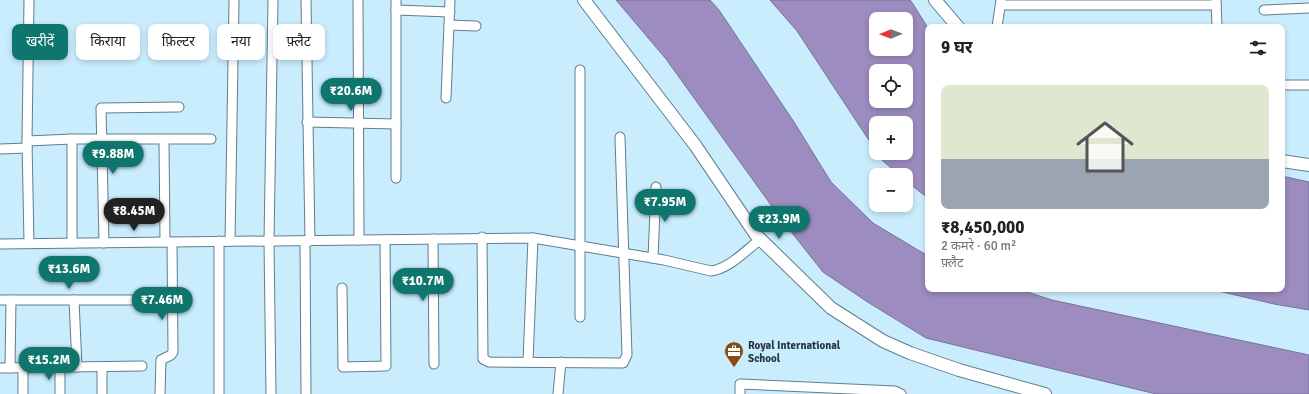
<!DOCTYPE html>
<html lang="hi">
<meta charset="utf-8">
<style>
:root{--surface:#fff;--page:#f6f6f6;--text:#202124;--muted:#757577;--line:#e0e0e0;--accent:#0f766e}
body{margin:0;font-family:Signika,"Noto Sans Devanagari",sans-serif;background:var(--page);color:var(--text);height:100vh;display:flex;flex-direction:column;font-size:15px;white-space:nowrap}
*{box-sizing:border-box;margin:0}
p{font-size:13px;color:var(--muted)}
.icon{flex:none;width:22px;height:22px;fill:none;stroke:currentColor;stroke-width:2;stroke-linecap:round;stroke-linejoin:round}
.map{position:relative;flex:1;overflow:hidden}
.details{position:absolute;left:925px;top:24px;width:360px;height:268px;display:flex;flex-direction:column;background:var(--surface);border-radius:8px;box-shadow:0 2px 6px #0003}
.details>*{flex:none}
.guide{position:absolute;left:12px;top:24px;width:380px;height:36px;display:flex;gap:8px}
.needle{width:26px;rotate:269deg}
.buttons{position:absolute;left:869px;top:12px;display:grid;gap:8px}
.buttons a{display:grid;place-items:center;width:44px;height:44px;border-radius:8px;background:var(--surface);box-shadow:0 2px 6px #0003;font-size:20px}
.price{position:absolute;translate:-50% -34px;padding:0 9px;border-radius:14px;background:var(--accent);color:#fff;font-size:13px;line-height:26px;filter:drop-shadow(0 1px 2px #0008)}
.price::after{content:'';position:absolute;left:50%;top:24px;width:12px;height:9px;margin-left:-6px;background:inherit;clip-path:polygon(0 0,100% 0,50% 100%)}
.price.active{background:#222;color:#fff}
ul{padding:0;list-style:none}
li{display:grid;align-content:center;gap:8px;height:212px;padding:0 16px}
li+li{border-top:1px solid var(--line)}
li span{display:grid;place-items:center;height:124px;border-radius:8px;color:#555}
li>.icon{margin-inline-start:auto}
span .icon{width:72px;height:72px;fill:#fffc;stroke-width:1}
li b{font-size:17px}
h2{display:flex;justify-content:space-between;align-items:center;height:48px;padding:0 16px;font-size:17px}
.chip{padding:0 14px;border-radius:8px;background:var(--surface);box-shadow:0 2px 6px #0003;font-size:14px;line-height:36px}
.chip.active{background:var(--accent);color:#fff}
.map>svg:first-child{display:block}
.water{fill:#9c8cbf;stroke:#797298;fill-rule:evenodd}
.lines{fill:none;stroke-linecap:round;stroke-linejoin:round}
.minor-casing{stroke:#5e7e8e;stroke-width:11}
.tertiary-casing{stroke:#5e7e8e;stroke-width:14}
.minor{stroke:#fff;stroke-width:9}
.tertiary{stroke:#fff;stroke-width:12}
.labels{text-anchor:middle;stroke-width:4;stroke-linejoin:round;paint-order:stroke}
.poi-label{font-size:11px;font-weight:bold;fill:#28363d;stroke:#caedfe;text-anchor:start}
</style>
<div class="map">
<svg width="1309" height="394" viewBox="0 0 1309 394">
<rect width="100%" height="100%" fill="#caedfe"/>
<!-- water -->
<g class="water">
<polygon points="616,0 710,0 719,10 794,122 831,182 873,223 928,256 928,289 1018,289 1052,300 1309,355 1309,394 1156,394 926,338 866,301 823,272 781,219 666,59"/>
<path d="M 770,0 L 910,0 L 913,4 L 928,28 L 928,198 L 906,181 L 906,175 L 899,175 L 883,161 L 878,153 L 906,153 L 906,123 L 876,123 L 876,151 L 797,31 ZM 876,19 L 906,19 L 906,49 L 876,49 ZM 876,71 L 906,71 L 906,101 L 876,101 Z"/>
<polygon points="1282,176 1309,182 1309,310 1274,304 1210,289 1282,289"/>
</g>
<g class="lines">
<!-- minor casing -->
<g class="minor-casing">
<g id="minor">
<polyline points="306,0 310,241"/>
<polyline points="358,0 359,240"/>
<polyline points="396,0 396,178"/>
<polyline points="1216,0 1217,27"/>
<polyline points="1001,5 1216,5"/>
<polyline points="396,10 450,12"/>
<polyline points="1264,10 1309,8"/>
<polyline points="449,25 476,26"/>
<polyline points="997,27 1001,0"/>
<polyline points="1285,85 1309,85"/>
<polyline points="446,98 450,0"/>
<polyline points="307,122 396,124"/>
<polyline points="27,141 72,139 211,139"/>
<polyline points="164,141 165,242"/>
<polyline points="0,149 27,148"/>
<polyline points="482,237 483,359 489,362 623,363 627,355 620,137"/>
<polyline points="433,239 434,364"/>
<polyline points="230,241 234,1"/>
<polyline points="305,241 306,394"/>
<polyline points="29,243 27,141 29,0"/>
<polyline points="72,243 72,139"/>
<polyline points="104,243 101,108 179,107"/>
<path d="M 0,244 L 533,238 L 664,260 L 711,271 C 729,269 746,250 761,239"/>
<polyline points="653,258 656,187"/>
<polyline points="342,288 343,367 386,366 385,240"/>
<polyline points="0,300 138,300"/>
<polyline points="74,300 77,367"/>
<polyline points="580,317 580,70"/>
<polyline points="528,362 533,238"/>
<polyline points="0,368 142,366"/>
<polyline points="10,368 11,300"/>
<polyline points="23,394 23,368"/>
<polyline points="60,394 60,367"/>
<polyline points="102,394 102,367"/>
<polyline points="160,394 161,360 171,355 173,352 172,242"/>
<polyline points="219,394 219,241"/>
<polyline points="271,394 269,241 273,0"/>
<polyline points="558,394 561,362"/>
<polyline points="740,394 740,384 895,391 901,394"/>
</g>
</g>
<!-- tertiary casing -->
<g class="tertiary-casing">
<g id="tertiary">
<polyline points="584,0 695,145 756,235 831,308 883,341 910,353 959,370 1045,394"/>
<polyline points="935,0 958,27"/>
<polyline points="1282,161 1309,165"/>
</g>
</g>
<!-- minor -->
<use href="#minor" class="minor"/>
<!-- tertiary -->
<use href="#tertiary" class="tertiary"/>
</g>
<!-- icons -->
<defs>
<g id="office-pin" transform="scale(1)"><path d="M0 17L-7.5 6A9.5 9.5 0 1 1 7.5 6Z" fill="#894b0e" stroke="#caedfe"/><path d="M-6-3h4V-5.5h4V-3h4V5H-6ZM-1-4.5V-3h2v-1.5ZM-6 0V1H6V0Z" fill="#fff"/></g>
</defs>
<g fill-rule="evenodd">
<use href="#office-pin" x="734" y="351"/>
</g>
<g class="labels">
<!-- poi labels -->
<g class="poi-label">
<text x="748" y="349">Royal International<tspan x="748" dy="13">School</tspan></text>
</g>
</g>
</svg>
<div class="buttons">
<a><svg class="needle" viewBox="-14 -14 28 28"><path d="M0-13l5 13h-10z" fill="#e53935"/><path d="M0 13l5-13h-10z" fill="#757577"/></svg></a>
<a><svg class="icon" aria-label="locate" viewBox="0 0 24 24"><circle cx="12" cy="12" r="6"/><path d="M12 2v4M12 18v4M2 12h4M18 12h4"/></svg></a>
<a>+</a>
<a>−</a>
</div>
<b class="price" style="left:351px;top:112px">₹20.6M</b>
<b class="price" style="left:113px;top:175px">₹9.88M</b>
<b class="price" style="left:665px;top:223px">₹7.95M</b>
<b class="price active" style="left:134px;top:232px">₹8.45M</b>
<b class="price" style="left:779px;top:240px">₹23.9M</b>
<b class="price" style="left:69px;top:290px">₹13.6M</b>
<b class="price" style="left:423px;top:302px">₹10.7M</b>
<b class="price" style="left:162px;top:321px">₹7.46M</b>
<b class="price" style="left:49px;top:381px">₹15.2M</b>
<div class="guide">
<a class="chip active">खरीदें</a>
<a class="chip">किराया</a>
<a class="chip">फ़िल्टर</a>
<a class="chip">नया</a>
<a class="chip">फ़्लैट</a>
</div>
<section class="details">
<h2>9 घर<svg class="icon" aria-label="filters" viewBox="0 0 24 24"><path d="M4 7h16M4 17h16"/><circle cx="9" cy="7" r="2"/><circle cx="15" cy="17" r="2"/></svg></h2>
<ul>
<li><span style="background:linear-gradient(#dfe7d0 60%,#9aa5b1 0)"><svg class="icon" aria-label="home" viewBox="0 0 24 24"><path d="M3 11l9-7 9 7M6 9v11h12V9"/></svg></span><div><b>₹8,450,000</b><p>2 कमरे · 60 m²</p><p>फ़्लैट</p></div></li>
</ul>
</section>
</div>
